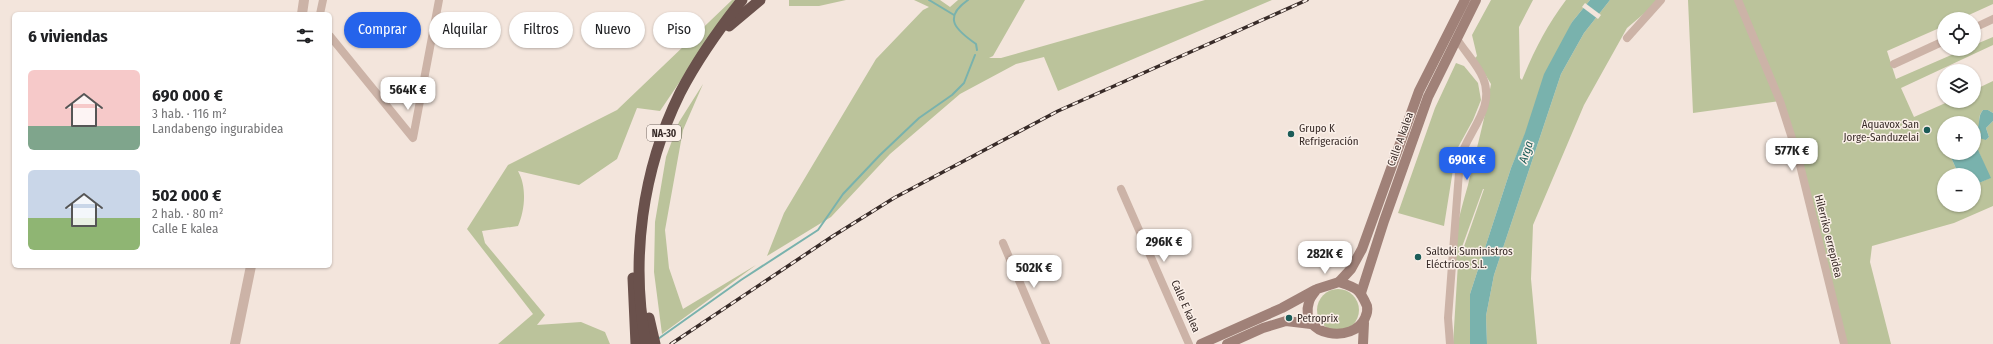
<!DOCTYPE html>
<html lang="es">
<meta charset="utf-8">
<style>
:root{--surface:#fff;--page:#f6f6f6;--text:#202124;--muted:#757577;--accent:#2563eb}
body{margin:0;font-family:"Fira Sans Condensed",sans-serif;background:var(--page);color:var(--text);height:100vh;display:flex;flex-direction:column;font-size:15px;white-space:nowrap}
*{box-sizing:border-box;margin:0}
p{font-size:13px;color:var(--muted)}
.icon{flex:none;width:22px;height:22px;fill:none;stroke:currentColor;stroke-width:2;stroke-linecap:round;stroke-linejoin:round}
.map{position:relative;flex:1;overflow:hidden}
.sheet{position:absolute;left:12px;top:12px;width:320px;height:256px;display:flex;flex-direction:column;background:var(--surface);border-radius:6px;box-shadow:0 1px 3px #0004}
.sheet>*{flex:none}
.top-card{position:absolute;left:344px;top:12px;width:380px;height:36px;display:flex;gap:8px}
.controls{position:absolute;left:1937px;top:12px;display:grid;gap:8px}
.controls a{display:grid;place-items:center;width:44px;height:44px;border-radius:50%;background:var(--surface);box-shadow:0 1px 3px #0004;font-size:20px}
.price{position:absolute;translate:-50% -34px;padding:0 9px;border-radius:8px;background:#fff;color:#222;font-size:13px;line-height:26px;filter:drop-shadow(0 1px 2px #0008)}
.price::after{content:'';position:absolute;left:50%;top:24px;width:12px;height:9px;margin-left:-6px;background:inherit;clip-path:polygon(0 0,100% 0,50% 100%)}
.price.current{background:var(--accent);color:#fff}
ul{padding:0;list-style:none}
li{display:flex;align-items:center;gap:12px;height:100px;padding:0 16px}
li span{display:grid;place-items:center;flex:none;width:112px;height:80px;border-radius:6px;color:#555}
li>.icon{margin-inline-start:auto}
span .icon{width:48px;height:48px;fill:#fffc;stroke-width:1}
li b{font-size:17px}
h2{display:flex;justify-content:space-between;align-items:center;height:48px;padding:0 16px;font-size:17px}
.chip{padding:0 14px;border-radius:18px;background:var(--surface);box-shadow:0 1px 3px #0004;font-size:14px;line-height:36px}
.chip.current{background:var(--accent);color:#fff}
.map>svg:first-child{display:block}
.green{fill:#bbc39b;fill-rule:evenodd}
.water{fill:#79b2ad}
.pier{fill:#f3e5dc}
.lines{fill:none;stroke-linecap:round;stroke-linejoin:round}
.stream{stroke:#79b2ad;stroke-width:2}
.minor{stroke:#ccb3a7;stroke-width:8}
.tertiary{stroke:#ccb3a7;stroke-width:10}
.secondary{stroke:#a08178;stroke-width:10}
.trunk{stroke:#6a514c;stroke-width:11}
.rail-casing{stroke:#382b28;stroke-width:3.5}
.rail{stroke:#fbf0e9;stroke-width:2;stroke-dasharray:6;stroke-linecap:butt}
.poi-dot{fill:#1b5c58;stroke:#fbf0e9;stroke-width:1.5}
.labels{text-anchor:middle;stroke-width:3;stroke-linejoin:round;paint-order:stroke}
.shield{fill:#fbf0e9;stroke:#726662;stroke-width:1}
.shield-label{font-size:10px;font-weight:bold;fill:#382b28}
.poi-label{font-size:11px;fill:#382b28;stroke:#fbf0e9;text-anchor:start}
.street-label{font-size:11px;fill:#382b28;stroke:#fbf0e9}
.water-label{font-size:12px;font-style:italic;fill:#1b5c58;stroke:#fbf0e9}
</style>
<div class="map">
<svg width="1993" height="344" viewBox="0 0 1993 344">
<rect width="100%" height="100%" fill="#f3e5dc"/>
<!-- green -->
<g class="green">
<path d="M 732,0 L 735,0 L 660,111 L 637,108 L 617,159 L 579,185 L 518,171 C 527,187 525,210 518,226 L 482,231 L 485,243 L 545,315 L 537,325 L 581,322 L 605,332 L 610,344 L 498,344 L 533,314 L 467,229 L 508,165 L 617,110 Z"/>
<polygon points="789,0 846,0 819,6 789,6"/>
<polygon points="914,0 940,0 950,7 958,0 1025,0 993,56 989,58 1001,58 1205,0 1272,0 1058,91 1044,57 1016,64 960,94 890,154 831,217 767,256 784,213 876,59 923,10 929,7"/>
<path d="M 1491,0 L 1533,0 L 1519,27 L 1520,78 L 1522,80 C 1534,51 1547,25 1566,0 L 1590,0 L 1572,22 L 1511,168 L 1470,294 L 1470,344 L 1453,344 L 1458,263 L 1451,263 C 1453,237 1461,210 1468,185 C 1476,151 1485,118 1491,84 L 1475,58 L 1477,56 L 1472,35 ZM 1483,189 L 1484,189 L 1460,258 L 1462,247 Z"/>
<polygon points="1610,0 1660,0 1627,28 1584,105 1533,225 1531,279 1537,344 1487,344 1486,316 1494,275 1561,74 1584,33"/>
<path d="M 1688,0 L 1993,0 L 1993,4 L 1960,19 L 1944,19 L 1944,26 L 1887,51 L 1896,79 L 1965,49 L 1974,49 L 1974,45 L 1993,37 L 1993,45 L 1901,88 L 1914,117 L 1950,101 L 1974,101 L 1974,90 L 1993,81 L 1993,113 L 1988,110 L 1983,110 C 1975,119 1981,132 1986,140 L 1989,137 L 1986,128 L 1993,121 L 1993,206 L 1954,223 L 1872,246 L 1870,262 L 1891,344 L 1844,344 L 1780,101 L 1693,113 ZM 1944,123 L 1974,123 L 1974,141 L 1990,178 L 1974,185 L 1974,205 L 1944,205 L 1944,175 L 1959,175 L 1949,153 L 1944,153 Z"/>
<polygon points="1456,63 1464,66 1478,83 1481,100 1473,120 1456,151 1444,226 1398,213 1435,108"/>
<polygon points="703,84 683,130 665,230 669,268 683,309 756,265 662,334 654,272 655,222 666,157 679,122"/>
<circle cx="1338" cy="310" r="21"/>
</g>
<!-- water -->
<g class="water">
<polygon points="1590,0 1610,0 1584,33 1561,74 1494,275 1486,316 1487,344 1470,344 1470,294 1511,168 1525,133 1544,74 1572,22"/>
<path d="M 1983,110 L 1988,110 L 1993,113 L 1993,121 L 1986,128 L 1989,137 L 1986,140 L 1979,138 L 1978,135 L 1981,132 L 1978,128 C 1980,121 1978,116 1983,110 Z"/>
<polygon points="1974,141 1991,178 1974,185 1974,175 1959,175 1949,153 1974,153"/>
</g>
<!-- pier -->
<polygon class="pier" points="1585,3 1601,15 1598,19 1582,7"/>
<g class="lines">
<!-- stream -->
<g class="stream">
<polyline points="929,0 954,15"/>
<path d="M 968,0 C 942,18 956,30 976,44 L 977,50"/>
<polyline points="658,339 741,280 818,230 843,194 880,155 919,118 952,95 964,83 975,55"/>
</g>
<!-- minor -->
<g class="minor">
<polyline points="1738,0 1780,101 1798,157 1844,344"/>
<polyline points="320,14 323,0"/>
<polyline points="1974,28 1993,19"/>
<polyline points="330,36 413,138 439,0"/>
<polyline points="1627,38 1661,0"/>
<polyline points="1894,64 1944,41"/>
<polyline points="1121,189 1189,344"/>
<polyline points="1003,243 1046,344"/>
<path d="M 1450,344 L 1448,318 L 1460,159 C 1467,132 1496,108 1483,78 C 1478,65 1465,52 1457,39"/>
</g>
<!-- tertiary -->
<g class="tertiary">
<polyline points="302,14 304,0"/>
<polyline points="235,344 251,266"/>
</g>
<!-- secondary -->
<g class="secondary">
<polyline points="1339,282 1351,269 1362,249 1419,91 1465,0"/>
<path d="M 1339,282 C 1357,288 1359,288 1367,306 C 1368,311 1367,314 1365,318 C 1354,344 1298,337 1309,302 C 1310,297 1314,293 1317,289 Z"/>
<polyline points="1361,293 1384,221 1428,97 1476,0"/>
<polyline points="1201,344 1282,308 1315,290"/>
<polyline points="1227,344 1263,328 1286,321 1311,324"/>
<polyline points="1363,344 1364,323"/>
</g>
<!-- trunk -->
<g class="trunk">
<polyline points="729,26 760,0"/>
<polyline points="633,278 636,344"/>
<polyline points="649,318 655,344"/>
<path d="M 646,344 C 630,260 642,170 680,93 C 697,60 719,29 742,0"/>
</g>
<!-- rail casing -->
<g class="rail-casing">
<polyline id="rail" points="671,344 833,236 894,198 1058,111 1307,0"/>
</g>
<!-- rail -->
<use href="#rail" class="rail"/>
</g>
<!-- markers -->
<g class="poi-dot">
<circle cx="1927" cy="130" r="4"/>
<circle cx="1291" cy="134" r="4"/>
<circle cx="1418" cy="257" r="4"/>
<circle cx="1289" cy="318" r="4"/>
</g>
<g class="labels">
<!-- shield labels -->
<rect class="shield" x="647" y="125" width="34" height="16" rx="3"/>
<g class="shield-label">
<text x="664" y="137">NA-30</text>
</g>
<!-- poi labels -->
<g class="poi-label">
<text x="1919" y="128" text-anchor="end">Aquavox San<tspan x="1919" dy="13">Jorge-Sanduzelai</tspan></text>
<text x="1299" y="132">Grupo K<tspan x="1299" dy="13">Refrigeración</tspan></text>
<text x="1426" y="255">Saltoki Suministros<tspan x="1426" dy="13">Eléctricos S.L.</tspan></text>
<text x="1297" y="322">Petroprix</text>
</g>
<!-- street labels -->
<g class="street-label">
<text transform="translate(1400 139) rotate(-70)" y="4">Calle A kalea</text>
<text transform="translate(1829 236) rotate(76)" y="4">Hilerriko errepidea</text>
<text transform="translate(1186 306) rotate(66)" y="4">Calle E kalea</text>
</g>
<!-- water labels -->
<g class="water-label">
<text transform="translate(1526 152) rotate(-72)" y="4">Arga</text>
</g>
</g>
</svg>
<div class="controls">
<a><svg class="icon" aria-label="locate" viewBox="0 0 24 24"><circle cx="12" cy="12" r="6"/><path d="M12 2v4M12 18v4M2 12h4M18 12h4"/></svg></a>
<a><svg class="icon" aria-label="layers" viewBox="0 0 24 24"><path d="M12 4l9 5-9 5-9-5zM3 14l9 5 9-5"/></svg></a>
<a>+</a>
<a>−</a>
</div>
<b class="price" style="left:408px;top:111px">564K €</b>
<b class="price" style="left:1792px;top:172px">577K €</b>
<b class="price current" style="left:1467px;top:181px">690K €</b>
<b class="price" style="left:1164px;top:263px">296K €</b>
<b class="price" style="left:1325px;top:275px">282K €</b>
<b class="price" style="left:1034px;top:289px">502K €</b>
<div class="top-card">
<a class="chip current">Comprar</a>
<a class="chip">Alquilar</a>
<a class="chip">Filtros</a>
<a class="chip">Nuevo</a>
<a class="chip">Piso</a>
</div>
<section class="sheet">
<h2>6 viviendas<svg class="icon" aria-label="filters" viewBox="0 0 24 24"><path d="M4 7h16M4 17h16"/><circle cx="9" cy="7" r="2"/><circle cx="15" cy="17" r="2"/></svg></h2>
<ul>
<li><span style="background:linear-gradient(#f6c9c9 70%,#7fa58c 0)"><svg class="icon" aria-label="home" viewBox="0 0 24 24"><path d="M3 11l9-7 9 7M6 9v11h12V9"/></svg></span><div><b>690 000 €</b><p>3 hab. · 116 m²</p><p>Landabengo ingurabidea</p></div></li>
<li><span style="background:linear-gradient(#c9d6e8 60%,#8fb573 0)"><svg class="icon" aria-label="home" viewBox="0 0 24 24"><path d="M3 11l9-7 9 7M6 9v11h12V9"/></svg></span><div><b>502 000 €</b><p>2 hab. · 80 m²</p><p>Calle E kalea</p></div></li>
</ul>
</section>
</div>
